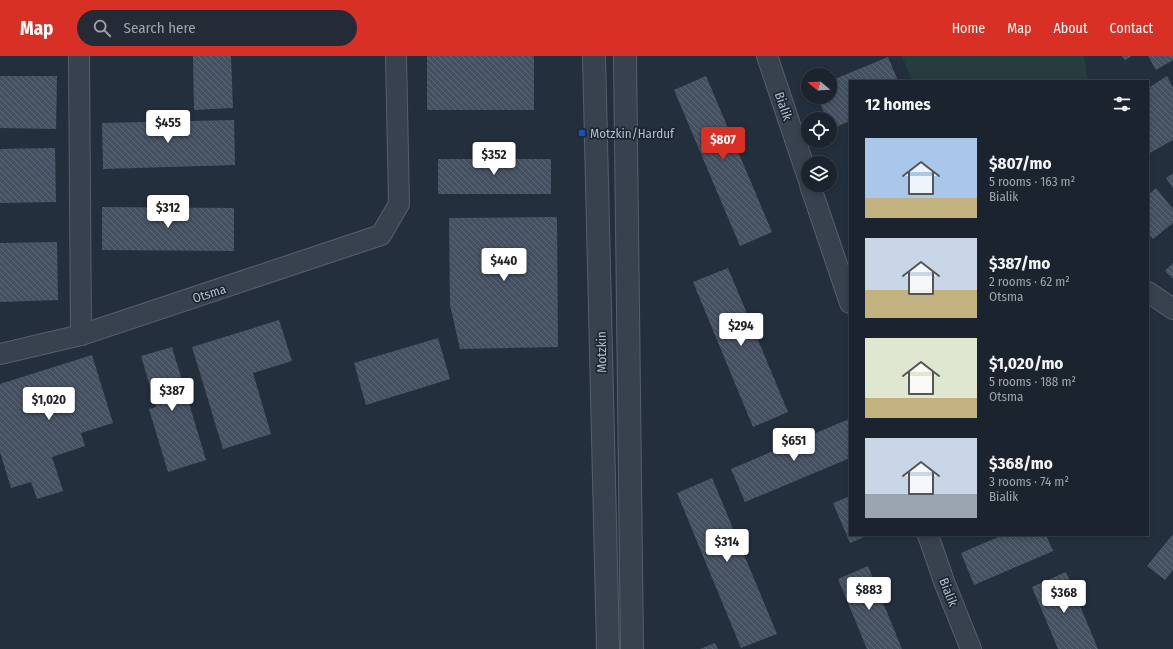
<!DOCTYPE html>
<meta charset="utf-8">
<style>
:root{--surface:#1b232e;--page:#242b36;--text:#f1f3f6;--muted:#a0a4aa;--line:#39404a;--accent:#d93025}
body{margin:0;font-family:"Fira Sans Condensed",sans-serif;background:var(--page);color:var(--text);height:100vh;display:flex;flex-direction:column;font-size:15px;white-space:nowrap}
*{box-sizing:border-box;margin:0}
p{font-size:13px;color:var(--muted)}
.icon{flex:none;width:22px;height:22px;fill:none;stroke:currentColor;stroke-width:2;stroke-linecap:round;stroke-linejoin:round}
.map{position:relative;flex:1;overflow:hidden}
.panel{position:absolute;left:849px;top:24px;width:300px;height:456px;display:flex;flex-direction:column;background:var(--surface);border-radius:0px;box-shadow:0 2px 6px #0003,0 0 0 1px var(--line)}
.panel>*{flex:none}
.needle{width:26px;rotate:288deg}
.buttons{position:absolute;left:801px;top:12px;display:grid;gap:8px}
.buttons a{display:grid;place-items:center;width:36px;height:36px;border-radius:50%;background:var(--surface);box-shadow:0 2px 6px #0003,0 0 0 1px var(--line);font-size:20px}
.price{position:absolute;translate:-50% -34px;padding:0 9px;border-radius:4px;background:#fff;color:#222;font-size:13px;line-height:26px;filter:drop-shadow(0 1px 2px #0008)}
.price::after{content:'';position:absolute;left:50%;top:24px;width:12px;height:9px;margin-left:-6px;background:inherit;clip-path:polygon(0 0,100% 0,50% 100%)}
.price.selected{background:var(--accent);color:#fff}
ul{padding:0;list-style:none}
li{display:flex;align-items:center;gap:12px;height:100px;padding:0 16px}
li span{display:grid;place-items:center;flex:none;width:112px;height:80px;border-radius:0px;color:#555}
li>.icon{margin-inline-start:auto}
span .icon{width:48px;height:48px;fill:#fffc;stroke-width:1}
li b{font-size:17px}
h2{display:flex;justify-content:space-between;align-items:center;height:48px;padding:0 16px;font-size:17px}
header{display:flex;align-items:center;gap:24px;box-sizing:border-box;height:56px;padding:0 20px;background:var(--accent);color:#fff}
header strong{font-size:19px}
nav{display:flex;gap:22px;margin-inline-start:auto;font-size:14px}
.search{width:280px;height:36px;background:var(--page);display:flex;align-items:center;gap:10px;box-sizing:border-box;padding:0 14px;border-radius:22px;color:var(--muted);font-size:15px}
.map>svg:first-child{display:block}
.green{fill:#263c3f}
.building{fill:url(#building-back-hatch)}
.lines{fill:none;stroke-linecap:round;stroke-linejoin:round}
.minor-casing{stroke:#565f6c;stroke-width:22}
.tertiary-casing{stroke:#565f6c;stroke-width:24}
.minor{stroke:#38414e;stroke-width:20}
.tertiary{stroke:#38414e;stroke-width:22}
.transit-dot{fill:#1a4fb4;stroke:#1d2633;stroke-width:1.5}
.labels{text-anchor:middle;stroke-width:3.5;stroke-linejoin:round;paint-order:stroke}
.street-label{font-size:13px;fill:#b4bcc9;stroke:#1d2633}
.poi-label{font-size:13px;fill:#b4bcc9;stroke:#1d2633;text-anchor:start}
</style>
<header>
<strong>Map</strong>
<div class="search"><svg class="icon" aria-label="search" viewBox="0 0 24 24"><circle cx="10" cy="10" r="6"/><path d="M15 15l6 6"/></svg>Search here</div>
<nav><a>Home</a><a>Map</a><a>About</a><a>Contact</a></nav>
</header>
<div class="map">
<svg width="1173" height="593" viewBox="0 0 1173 593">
<defs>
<pattern id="building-back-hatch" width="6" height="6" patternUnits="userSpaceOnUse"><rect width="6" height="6" fill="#455162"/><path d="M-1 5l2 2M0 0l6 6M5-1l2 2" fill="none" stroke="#5d6877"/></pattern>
</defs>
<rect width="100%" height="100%" fill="#242f3e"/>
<!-- green -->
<polygon class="green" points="902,0 1084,0 1088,25 912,25"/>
<!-- building -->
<g class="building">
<polygon points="193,0 231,0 233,52 194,54"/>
<rect x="427" y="0" width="107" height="54"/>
<polygon points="1122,0 1132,0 1125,4"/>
<polygon points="1148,0 1173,0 1173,4 1156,14"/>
<polygon points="888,1 898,25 850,25 850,65 831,73 830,63 827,63 817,41 830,41 830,25"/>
<polygon points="0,20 57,20 56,73 0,72"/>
<polygon points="706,20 772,176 740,190 674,34"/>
<polygon points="1167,20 1173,32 1173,84 1148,98 1148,32"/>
<polygon points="234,64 235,109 103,113 102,67"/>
<polygon points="55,92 56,146 0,147 0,93"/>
<rect x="438" y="103" width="113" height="35"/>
<polygon points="1173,117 1173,132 1166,122"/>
<polygon points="1156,132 1173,153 1173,167 1153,183 1148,177 1148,139"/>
<polygon points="102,151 234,152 234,195 102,194"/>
<polygon points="557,161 558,291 460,293 450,249 449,162"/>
<polygon points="57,186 58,244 0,246 0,187"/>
<polygon points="1173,207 1173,223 1165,215"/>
<polygon points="728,212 788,356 753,371 693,226"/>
<polygon points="279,264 292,305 253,317 271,378 223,393 192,291"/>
<polygon points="438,282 450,323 366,349 354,307"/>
<polygon points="172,291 206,404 168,416 149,353 156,351 141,300"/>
<polygon points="92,299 113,367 81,377 85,390 52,401 63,435 37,443 31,426 11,432 0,396 0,328"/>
<polygon points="849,363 850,402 745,446 731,413"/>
<polygon points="712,422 777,578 741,592 677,437"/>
<polygon points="850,440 850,479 869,479 850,487 833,447"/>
<polygon points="1173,478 1173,514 1165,524 1147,510"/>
<polygon points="1003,479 1046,479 1053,495 974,529 961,497"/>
<polygon points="868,510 902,593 867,593 838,523"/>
<polygon points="1066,516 1098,593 1058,593 1032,531"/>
<polygon points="715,587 718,593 700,593"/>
</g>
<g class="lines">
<!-- minor casing -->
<g class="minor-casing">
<g id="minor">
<polyline points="79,0 81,279"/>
<polyline points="767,0 808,122"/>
<polyline points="810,129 850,247"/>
<polyline points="1148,236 1173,253"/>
<polyline points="0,298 81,279 381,179 399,148 396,0"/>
<polyline points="928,479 945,528 971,593"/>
</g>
</g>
<!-- tertiary casing -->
<g class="tertiary-casing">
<g id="tertiary">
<polyline points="594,0 608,593"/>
<polyline points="625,0 632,593"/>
</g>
</g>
<!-- minor -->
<use href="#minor" class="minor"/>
<!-- tertiary -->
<use href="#tertiary" class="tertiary"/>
</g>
<!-- markers -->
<rect class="transit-dot" x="578" y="73" width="8" height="8" rx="2"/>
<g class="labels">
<!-- street labels -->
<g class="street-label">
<text transform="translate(784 50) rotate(71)" y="5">Bialik</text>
<text transform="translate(209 237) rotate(-18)" y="5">Otsma</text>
<text transform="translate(601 296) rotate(-91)" y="5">Motzkin</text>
<text transform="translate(949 536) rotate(69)" y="5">Bialik</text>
</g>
<!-- poi labels -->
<g class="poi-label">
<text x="590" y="82">Motzkin/Harduf</text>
</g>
</g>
</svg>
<div class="buttons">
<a><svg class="needle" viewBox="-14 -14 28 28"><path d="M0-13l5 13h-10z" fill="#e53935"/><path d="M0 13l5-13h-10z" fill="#a0a4aa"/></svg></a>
<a><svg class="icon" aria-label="locate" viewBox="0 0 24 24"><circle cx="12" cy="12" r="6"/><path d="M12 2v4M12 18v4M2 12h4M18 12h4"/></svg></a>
<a><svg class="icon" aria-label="layers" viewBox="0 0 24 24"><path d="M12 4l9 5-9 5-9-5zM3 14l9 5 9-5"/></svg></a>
</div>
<b class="price" style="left:168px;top:88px">$455</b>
<b class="price selected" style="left:723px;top:105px">$807</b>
<b class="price" style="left:494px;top:120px">$352</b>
<b class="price" style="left:168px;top:173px">$312</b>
<b class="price" style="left:504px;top:226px">$440</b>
<b class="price" style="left:741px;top:291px">$294</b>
<b class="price" style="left:172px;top:356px">$387</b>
<b class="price" style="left:49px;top:365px">$1,020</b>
<b class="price" style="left:794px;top:406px">$651</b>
<b class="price" style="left:727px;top:507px">$314</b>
<b class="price" style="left:869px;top:555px">$883</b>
<b class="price" style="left:1064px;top:558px">$368</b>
<section class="panel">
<h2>12 homes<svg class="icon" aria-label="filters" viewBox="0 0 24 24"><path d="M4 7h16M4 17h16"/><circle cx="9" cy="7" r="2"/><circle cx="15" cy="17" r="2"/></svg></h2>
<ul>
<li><span style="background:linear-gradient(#a9c7e8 75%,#c2b280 0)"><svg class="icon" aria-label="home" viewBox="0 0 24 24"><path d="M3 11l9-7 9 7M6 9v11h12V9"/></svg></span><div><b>$807/mo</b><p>5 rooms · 163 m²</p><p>Bialik</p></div></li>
<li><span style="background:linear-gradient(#c9d6e8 65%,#c2b280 0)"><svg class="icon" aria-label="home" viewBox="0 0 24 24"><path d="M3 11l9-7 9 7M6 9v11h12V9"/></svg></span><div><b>$387/mo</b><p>2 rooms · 62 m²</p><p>Otsma</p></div></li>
<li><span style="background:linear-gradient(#dfe7d0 75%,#c2b280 0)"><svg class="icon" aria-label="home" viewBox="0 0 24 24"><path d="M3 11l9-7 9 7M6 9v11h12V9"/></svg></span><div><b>$1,020/mo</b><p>5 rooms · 188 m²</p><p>Otsma</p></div></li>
<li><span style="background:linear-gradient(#c9d6e8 70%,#9aa5b1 0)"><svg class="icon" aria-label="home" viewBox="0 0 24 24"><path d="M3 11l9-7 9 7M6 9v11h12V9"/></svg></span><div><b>$368/mo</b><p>3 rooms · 74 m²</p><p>Bialik</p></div></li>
</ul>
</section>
</div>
